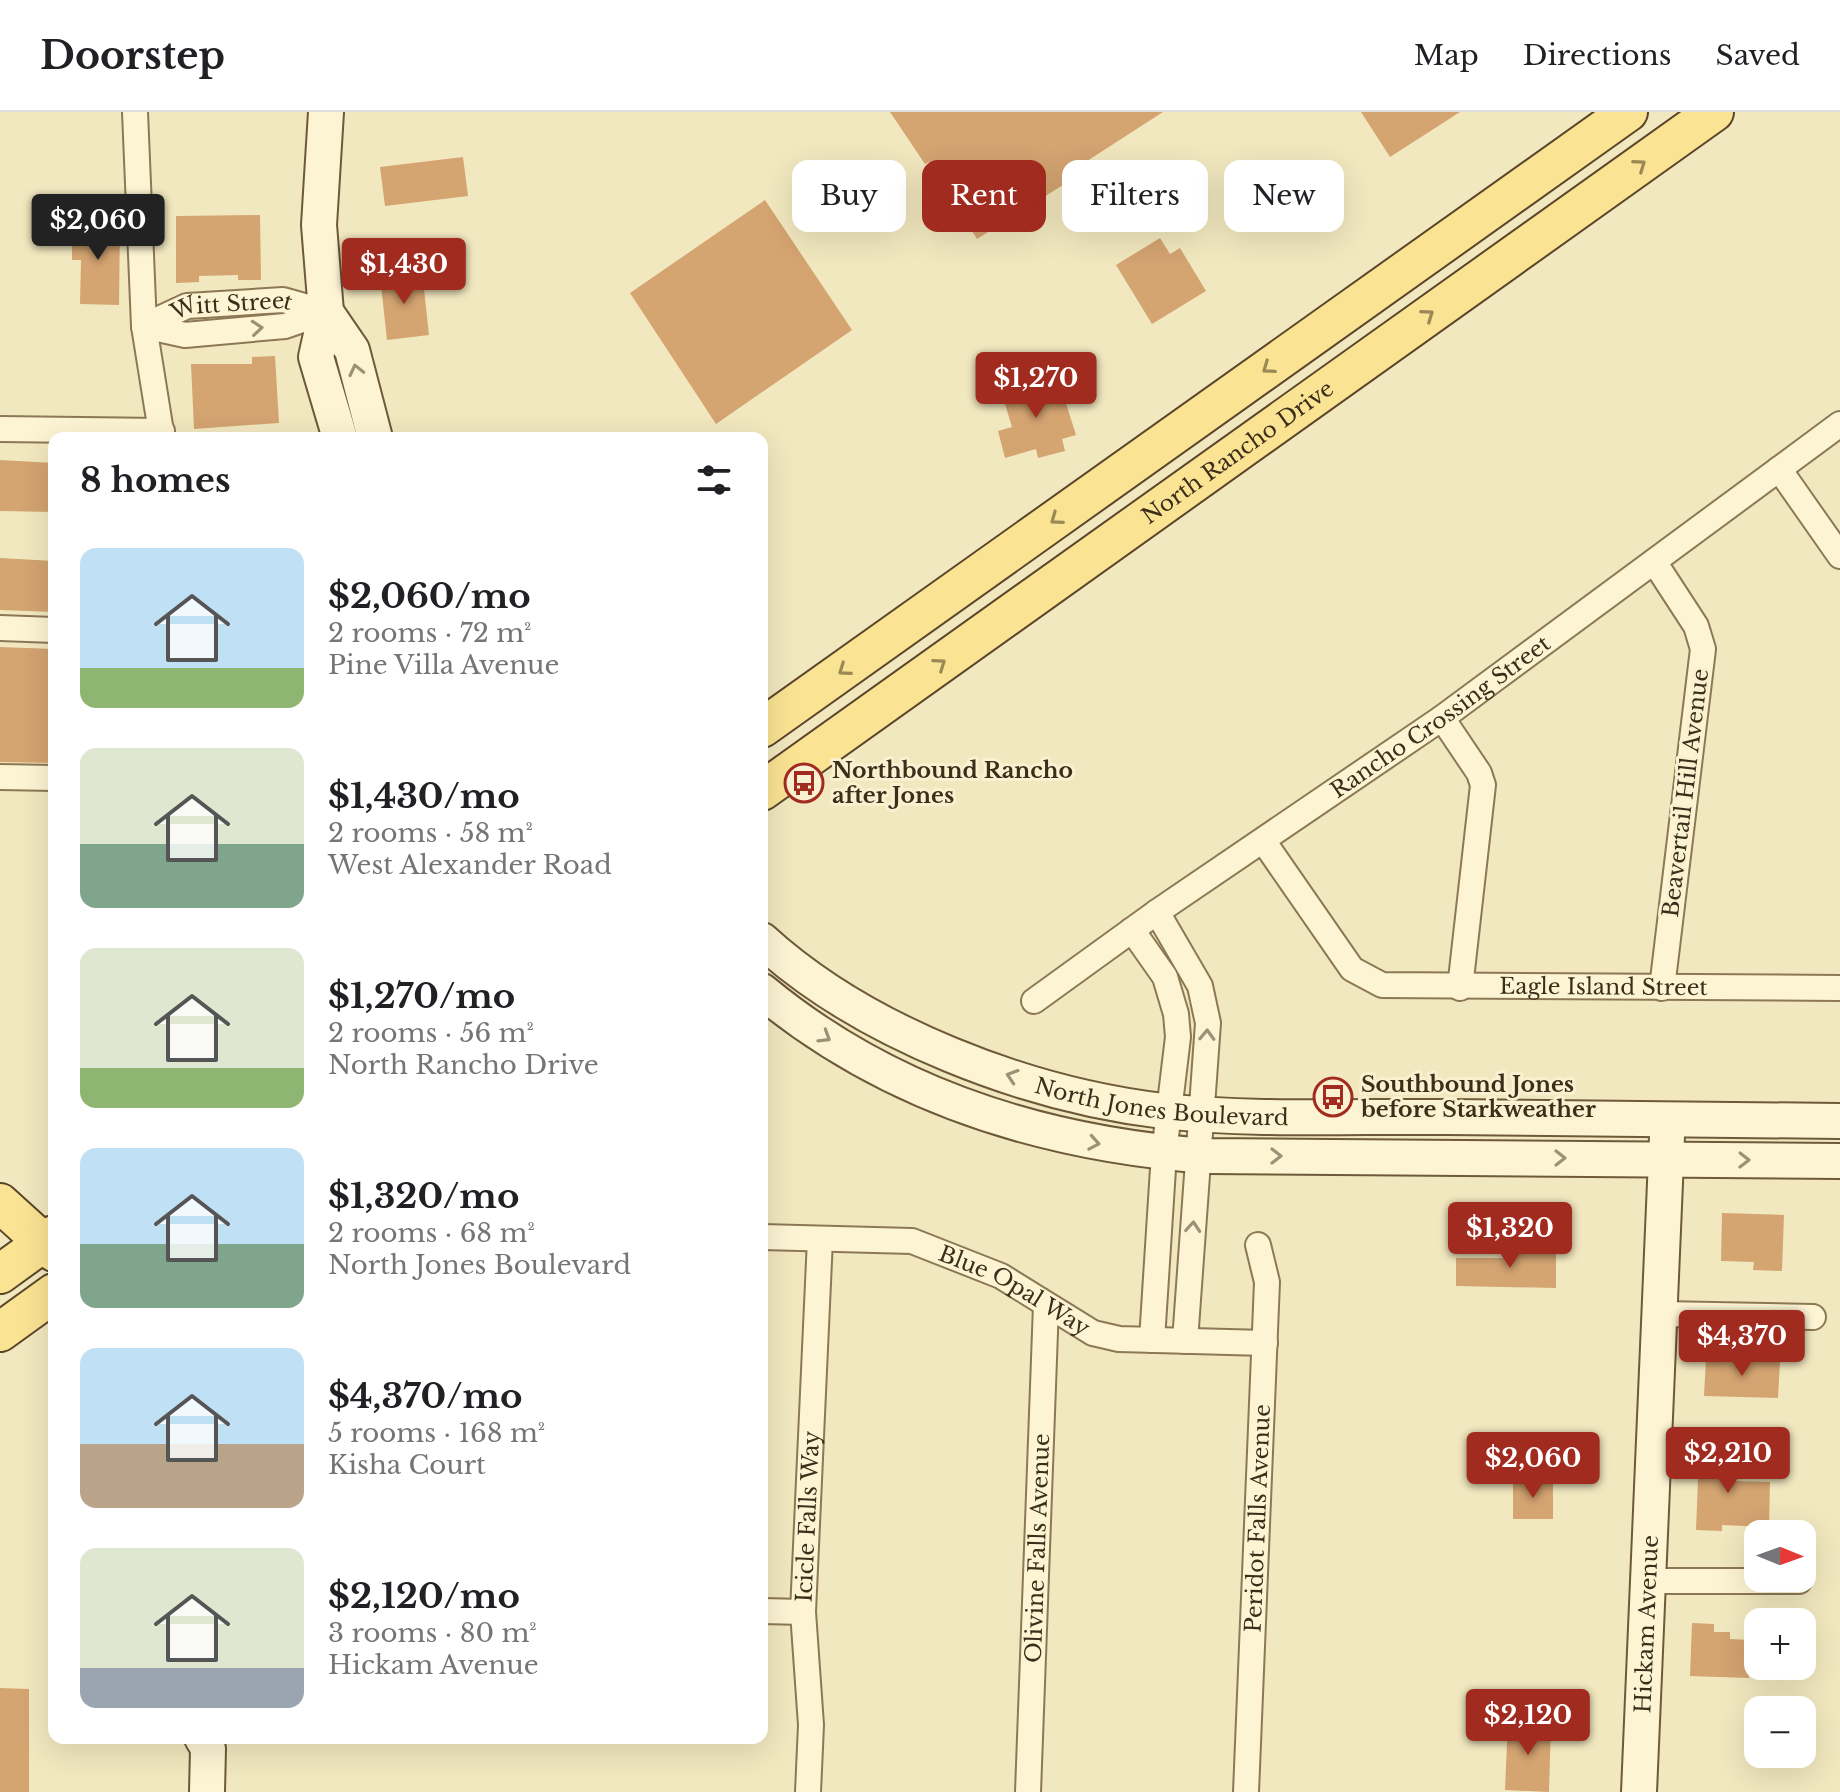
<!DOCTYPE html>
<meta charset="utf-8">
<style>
:root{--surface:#fff;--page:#f2f2f2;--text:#202124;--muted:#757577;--line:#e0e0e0;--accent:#a22b1f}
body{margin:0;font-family:"Libre Baskerville",serif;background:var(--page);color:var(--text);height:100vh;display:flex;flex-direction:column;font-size:30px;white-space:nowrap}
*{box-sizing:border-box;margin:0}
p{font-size:26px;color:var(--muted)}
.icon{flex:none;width:44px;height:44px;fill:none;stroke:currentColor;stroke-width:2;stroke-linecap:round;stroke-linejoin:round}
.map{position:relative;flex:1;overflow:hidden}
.sheet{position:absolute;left:48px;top:320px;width:720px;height:1312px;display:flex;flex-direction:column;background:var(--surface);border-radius:16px;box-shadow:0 8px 32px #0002}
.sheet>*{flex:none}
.top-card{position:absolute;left:792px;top:48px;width:760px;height:72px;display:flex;gap:16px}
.needle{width:52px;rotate:91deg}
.controls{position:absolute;left:1744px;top:1408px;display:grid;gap:16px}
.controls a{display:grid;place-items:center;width:72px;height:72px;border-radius:16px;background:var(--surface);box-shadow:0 8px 32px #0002;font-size:40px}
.price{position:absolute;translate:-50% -68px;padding:0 18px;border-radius:8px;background:var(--accent);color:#fff;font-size:26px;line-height:52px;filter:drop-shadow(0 2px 4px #0008)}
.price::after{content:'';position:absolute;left:50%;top:48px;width:24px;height:18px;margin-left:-12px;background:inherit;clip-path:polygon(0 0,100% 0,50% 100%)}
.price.active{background:#222;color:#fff}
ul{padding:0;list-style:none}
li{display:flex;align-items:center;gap:24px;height:200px;padding:0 32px}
li span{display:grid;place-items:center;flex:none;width:224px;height:160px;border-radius:16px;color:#555}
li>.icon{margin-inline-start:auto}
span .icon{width:96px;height:96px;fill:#fffc;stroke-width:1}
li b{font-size:34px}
h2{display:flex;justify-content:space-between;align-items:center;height:96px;padding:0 32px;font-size:34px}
.tag{padding:0 28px;border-radius:16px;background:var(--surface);box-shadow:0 8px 32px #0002;font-size:28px;line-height:72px}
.tag.active{background:var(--accent);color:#fff}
header{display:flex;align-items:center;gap:48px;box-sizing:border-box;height:112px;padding:0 40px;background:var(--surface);border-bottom:2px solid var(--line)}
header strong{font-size:38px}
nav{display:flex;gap:44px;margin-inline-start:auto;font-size:28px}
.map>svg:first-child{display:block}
.building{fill:#d4a471}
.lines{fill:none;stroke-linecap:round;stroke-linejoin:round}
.street-casing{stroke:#8d7855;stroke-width:28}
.secondary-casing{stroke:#6e5939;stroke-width:38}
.primary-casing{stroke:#5a452a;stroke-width:42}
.street{stroke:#fcf4d3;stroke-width:24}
.secondary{stroke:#fcf4d3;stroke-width:34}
.primary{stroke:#fae392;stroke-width:38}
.oneway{stroke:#9a8856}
.oneway2{stroke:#9c9177}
.labels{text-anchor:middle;stroke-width:6;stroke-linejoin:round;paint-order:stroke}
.street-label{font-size:22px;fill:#3b2e1b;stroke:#f9f1cf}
.poi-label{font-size:22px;font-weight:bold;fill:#3b2e1b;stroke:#f9f1cf;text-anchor:start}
</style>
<header>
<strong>Doorstep</strong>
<nav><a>Map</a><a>Directions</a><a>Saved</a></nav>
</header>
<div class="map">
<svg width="1840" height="1680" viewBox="0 0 1840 1680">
<rect width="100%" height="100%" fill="#f2e8bf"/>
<!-- building -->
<g class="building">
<polygon points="890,0 1163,0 1067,62 1071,68 977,127 929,50 925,52"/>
<polygon points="1361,0 1460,0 1390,45"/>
<polygon points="463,45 468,84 385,94 380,55"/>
<polygon points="765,88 852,218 716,312 630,181"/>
<polygon points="260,103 261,168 238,168 238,163 199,164 199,170 176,171 176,104"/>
<polygon points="72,111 120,112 119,193 80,192 81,148 72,148"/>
<polygon points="1160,126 1170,142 1180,136 1206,179 1152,212 1116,153"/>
<polygon points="422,159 429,223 387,228 380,164"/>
<polygon points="275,244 279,311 194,317 191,252 252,252 252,245"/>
<polygon points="1058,266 1076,323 1062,327 1065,339 1038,346 1036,337 1005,346 998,319 1012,315 1001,279"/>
<polygon points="0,348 54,351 54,400 0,399"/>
<polygon points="0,446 54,449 54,500 0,498"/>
<polygon points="0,535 54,537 54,651 0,650"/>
<polygon points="1722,1101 1784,1103 1782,1159 1753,1158 1754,1150 1721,1149"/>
<polygon points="1504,1137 1556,1138 1556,1176 1456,1174 1456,1146 1504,1146"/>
<polygon points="1706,1246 1780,1249 1778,1286 1704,1284"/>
<polygon points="1694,1340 1733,1341 1732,1369 1770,1370 1769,1415 1722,1413 1722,1419 1696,1418 1698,1367 1694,1366"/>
<rect x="1513" y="1368" width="40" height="39"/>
<polygon points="1692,1511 1714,1512 1714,1520 1730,1520 1730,1527 1750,1528 1749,1566 1690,1564"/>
<polygon points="0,1576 29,1577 29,1680 0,1680"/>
<polygon points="1508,1609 1551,1611 1549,1680 1505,1678"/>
</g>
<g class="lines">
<!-- street casing -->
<g class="street-casing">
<g id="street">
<polyline points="135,0 144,214 162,326"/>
<path id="s1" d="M 144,214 L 187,194 L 204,193 L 283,188 L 326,200"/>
<polyline points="144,214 185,223 285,214 326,200"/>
<polyline points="0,317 162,319"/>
<polyline points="1779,357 1840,444"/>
<polyline points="1655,451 1696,514 1703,537 1662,876"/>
<polyline points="0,516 54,518"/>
<polyline points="1442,606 1479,661 1483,673 1460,876"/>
<polyline points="0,665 54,666"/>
<path id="s2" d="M 1264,730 L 1352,857 L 1382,873 L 1840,876"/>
<polyline points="1157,800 1200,874 1208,911 1185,1229"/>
<polyline points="1132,818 1165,865 1176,902 1178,925 1164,1041 1152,1228"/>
<path id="s3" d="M 1034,889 L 1157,800 L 1442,606 L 1840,312"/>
<path id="s4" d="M 762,1125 L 912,1129 L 1001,1164 L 1093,1221 L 1119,1227 L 1265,1231"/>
<polyline points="1662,1202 1813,1205"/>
<polyline points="1650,1469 1799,1469"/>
<polyline points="762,1499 803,1500"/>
<path id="s5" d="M 808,1680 L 811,1613 L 803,1500 L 820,1127"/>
<path id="s6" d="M 1028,1680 L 1046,1193"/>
<path id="s7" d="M 1246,1680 L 1267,1170 L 1258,1133"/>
</g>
</g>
<!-- secondary casing -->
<g class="secondary-casing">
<g id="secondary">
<polyline points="326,0 319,113 326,200 316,245 340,326"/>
<polyline points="326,200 352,238 375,326"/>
<path id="s8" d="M 762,828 C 864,921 1027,983 1163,999 C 1256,1009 1353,1004 1447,1005 C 1578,1007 1709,1008 1840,1009"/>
<path d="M 762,879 C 889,984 1045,1032 1207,1044 L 1840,1049"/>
<polyline points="202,1626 208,1636 207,1680"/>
<path id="s9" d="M 1639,1680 L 1667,1024"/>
</g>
</g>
<!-- primary casing -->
<g class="primary-casing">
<g id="primary">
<polyline points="762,616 1628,0"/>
<path id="s10" d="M 762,679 L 1714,0"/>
<polyline points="0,1091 54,1140"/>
<polyline points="0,1162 54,1123"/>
<polyline points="0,1220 54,1181"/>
</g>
</g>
<!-- street -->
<use href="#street" class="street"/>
<!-- secondary -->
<use href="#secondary" class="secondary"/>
<!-- primary -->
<use href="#primary" class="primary"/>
</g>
<!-- one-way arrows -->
<defs><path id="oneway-chevron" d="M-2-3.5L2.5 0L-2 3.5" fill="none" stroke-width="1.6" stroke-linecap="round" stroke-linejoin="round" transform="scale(2)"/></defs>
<g class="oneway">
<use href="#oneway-chevron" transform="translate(1640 53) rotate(-35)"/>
<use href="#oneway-chevron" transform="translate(1428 203) rotate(-35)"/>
<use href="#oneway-chevron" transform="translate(1268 256) rotate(144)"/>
<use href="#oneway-chevron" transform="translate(1056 407) rotate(144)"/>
<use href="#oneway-chevron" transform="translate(940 552) rotate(-35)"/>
<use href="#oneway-chevron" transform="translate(844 558) rotate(145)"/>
</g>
<g class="oneway2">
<use href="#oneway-chevron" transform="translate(257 216) rotate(-5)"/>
<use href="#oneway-chevron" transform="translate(356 258) rotate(-103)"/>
<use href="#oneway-chevron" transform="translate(1207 923) rotate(-88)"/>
<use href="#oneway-chevron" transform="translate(825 925) rotate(32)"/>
<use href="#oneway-chevron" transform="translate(1012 964) rotate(-162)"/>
<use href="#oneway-chevron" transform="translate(1094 1031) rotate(10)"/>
<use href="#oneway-chevron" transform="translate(1276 1044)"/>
<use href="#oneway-chevron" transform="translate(1560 1046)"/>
<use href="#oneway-chevron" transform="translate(1744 1048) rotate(1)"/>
<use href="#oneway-chevron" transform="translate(1193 1115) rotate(-86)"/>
</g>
<!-- icons -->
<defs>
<g id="bus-ring" transform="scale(2)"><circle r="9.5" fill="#f9f1cf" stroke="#a22b1f" stroke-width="1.5"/><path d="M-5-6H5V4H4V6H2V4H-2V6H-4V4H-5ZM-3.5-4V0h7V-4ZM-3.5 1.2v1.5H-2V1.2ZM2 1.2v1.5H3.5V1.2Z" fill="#a22b1f"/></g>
</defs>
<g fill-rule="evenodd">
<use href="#bus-ring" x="804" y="671"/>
<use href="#bus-ring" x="1333" y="985"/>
</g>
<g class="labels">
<!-- street labels -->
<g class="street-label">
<text dy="8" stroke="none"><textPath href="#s1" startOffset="92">Witt Street</textPath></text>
<text dy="8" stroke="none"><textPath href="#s10" startOffset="584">North Rancho Drive</textPath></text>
<text dy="8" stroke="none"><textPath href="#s3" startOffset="496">Rancho Crossing Street</textPath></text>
<text transform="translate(1685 681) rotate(-83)" y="8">Beavertail Hill Avenue</text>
<text dy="8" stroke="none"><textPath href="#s2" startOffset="410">Eagle Island Street</textPath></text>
<text dy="8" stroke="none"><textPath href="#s8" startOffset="440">North Jones Boulevard</textPath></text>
<text dy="8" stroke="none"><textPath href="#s4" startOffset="264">Blue Opal Way</textPath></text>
<text dy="8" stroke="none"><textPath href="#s5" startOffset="276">Icicle Falls Way</textPath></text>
<text dy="8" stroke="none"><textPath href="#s7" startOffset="274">Peridot Falls Avenue</textPath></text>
<text dy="8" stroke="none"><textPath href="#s6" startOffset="244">Olivine Falls Avenue</textPath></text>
<text dy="8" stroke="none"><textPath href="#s9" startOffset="168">Hickam Avenue</textPath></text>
</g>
<!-- poi labels -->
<g class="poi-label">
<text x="832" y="666">Northbound Rancho<tspan x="832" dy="25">after Jones</tspan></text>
<text x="1361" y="980">Southbound Jones<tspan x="1361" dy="25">before Starkweather</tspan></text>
</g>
</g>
</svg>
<div class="controls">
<a><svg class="needle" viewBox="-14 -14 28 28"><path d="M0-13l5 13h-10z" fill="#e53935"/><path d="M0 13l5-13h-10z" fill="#757577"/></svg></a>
<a>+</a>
<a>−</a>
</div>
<b class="price active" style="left:98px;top:150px">$2,060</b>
<b class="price" style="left:404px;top:194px">$1,430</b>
<b class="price" style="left:1036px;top:308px">$1,270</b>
<b class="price" style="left:1510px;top:1158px">$1,320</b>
<b class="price" style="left:1742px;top:1266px">$4,370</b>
<b class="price" style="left:1728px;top:1383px">$2,210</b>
<b class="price" style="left:1533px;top:1388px">$2,060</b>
<b class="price" style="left:1528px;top:1645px">$2,120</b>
<div class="top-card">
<a class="tag">Buy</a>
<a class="tag active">Rent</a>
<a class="tag">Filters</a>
<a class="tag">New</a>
</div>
<section class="sheet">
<h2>8 homes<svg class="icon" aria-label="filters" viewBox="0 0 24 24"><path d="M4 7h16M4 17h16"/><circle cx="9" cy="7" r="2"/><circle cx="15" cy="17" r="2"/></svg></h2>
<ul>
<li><span style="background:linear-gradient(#bfe0f5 75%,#8fb573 0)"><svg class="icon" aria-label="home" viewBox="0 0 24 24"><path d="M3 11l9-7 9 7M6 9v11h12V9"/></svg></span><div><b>$2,060/mo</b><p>2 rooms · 72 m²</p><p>Pine Villa Avenue</p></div></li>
<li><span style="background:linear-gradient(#dfe7d0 60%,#7fa58c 0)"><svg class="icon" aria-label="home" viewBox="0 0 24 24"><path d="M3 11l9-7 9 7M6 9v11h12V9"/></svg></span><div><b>$1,430/mo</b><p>2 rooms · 58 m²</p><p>West Alexander Road</p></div></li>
<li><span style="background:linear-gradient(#dfe7d0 75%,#8fb573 0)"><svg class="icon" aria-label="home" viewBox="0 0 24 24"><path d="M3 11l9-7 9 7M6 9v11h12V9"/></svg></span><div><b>$1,270/mo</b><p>2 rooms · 56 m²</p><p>North Rancho Drive</p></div></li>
<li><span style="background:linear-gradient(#bfe0f5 60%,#7fa58c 0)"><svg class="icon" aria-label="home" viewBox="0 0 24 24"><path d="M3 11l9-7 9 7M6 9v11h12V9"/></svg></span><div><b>$1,320/mo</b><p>2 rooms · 68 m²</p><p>North Jones Boulevard</p></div></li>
<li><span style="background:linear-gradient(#bfe0f5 60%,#b9a48a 0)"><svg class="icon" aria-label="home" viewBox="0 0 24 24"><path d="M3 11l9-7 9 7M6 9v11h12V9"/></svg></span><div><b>$4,370/mo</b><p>5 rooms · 168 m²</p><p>Kisha Court</p></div></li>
<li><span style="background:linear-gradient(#dfe7d0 75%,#9aa5b1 0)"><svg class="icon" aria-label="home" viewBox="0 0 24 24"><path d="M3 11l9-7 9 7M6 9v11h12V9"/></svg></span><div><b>$2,120/mo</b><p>3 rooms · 80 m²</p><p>Hickam Avenue</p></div></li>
</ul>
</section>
</div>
